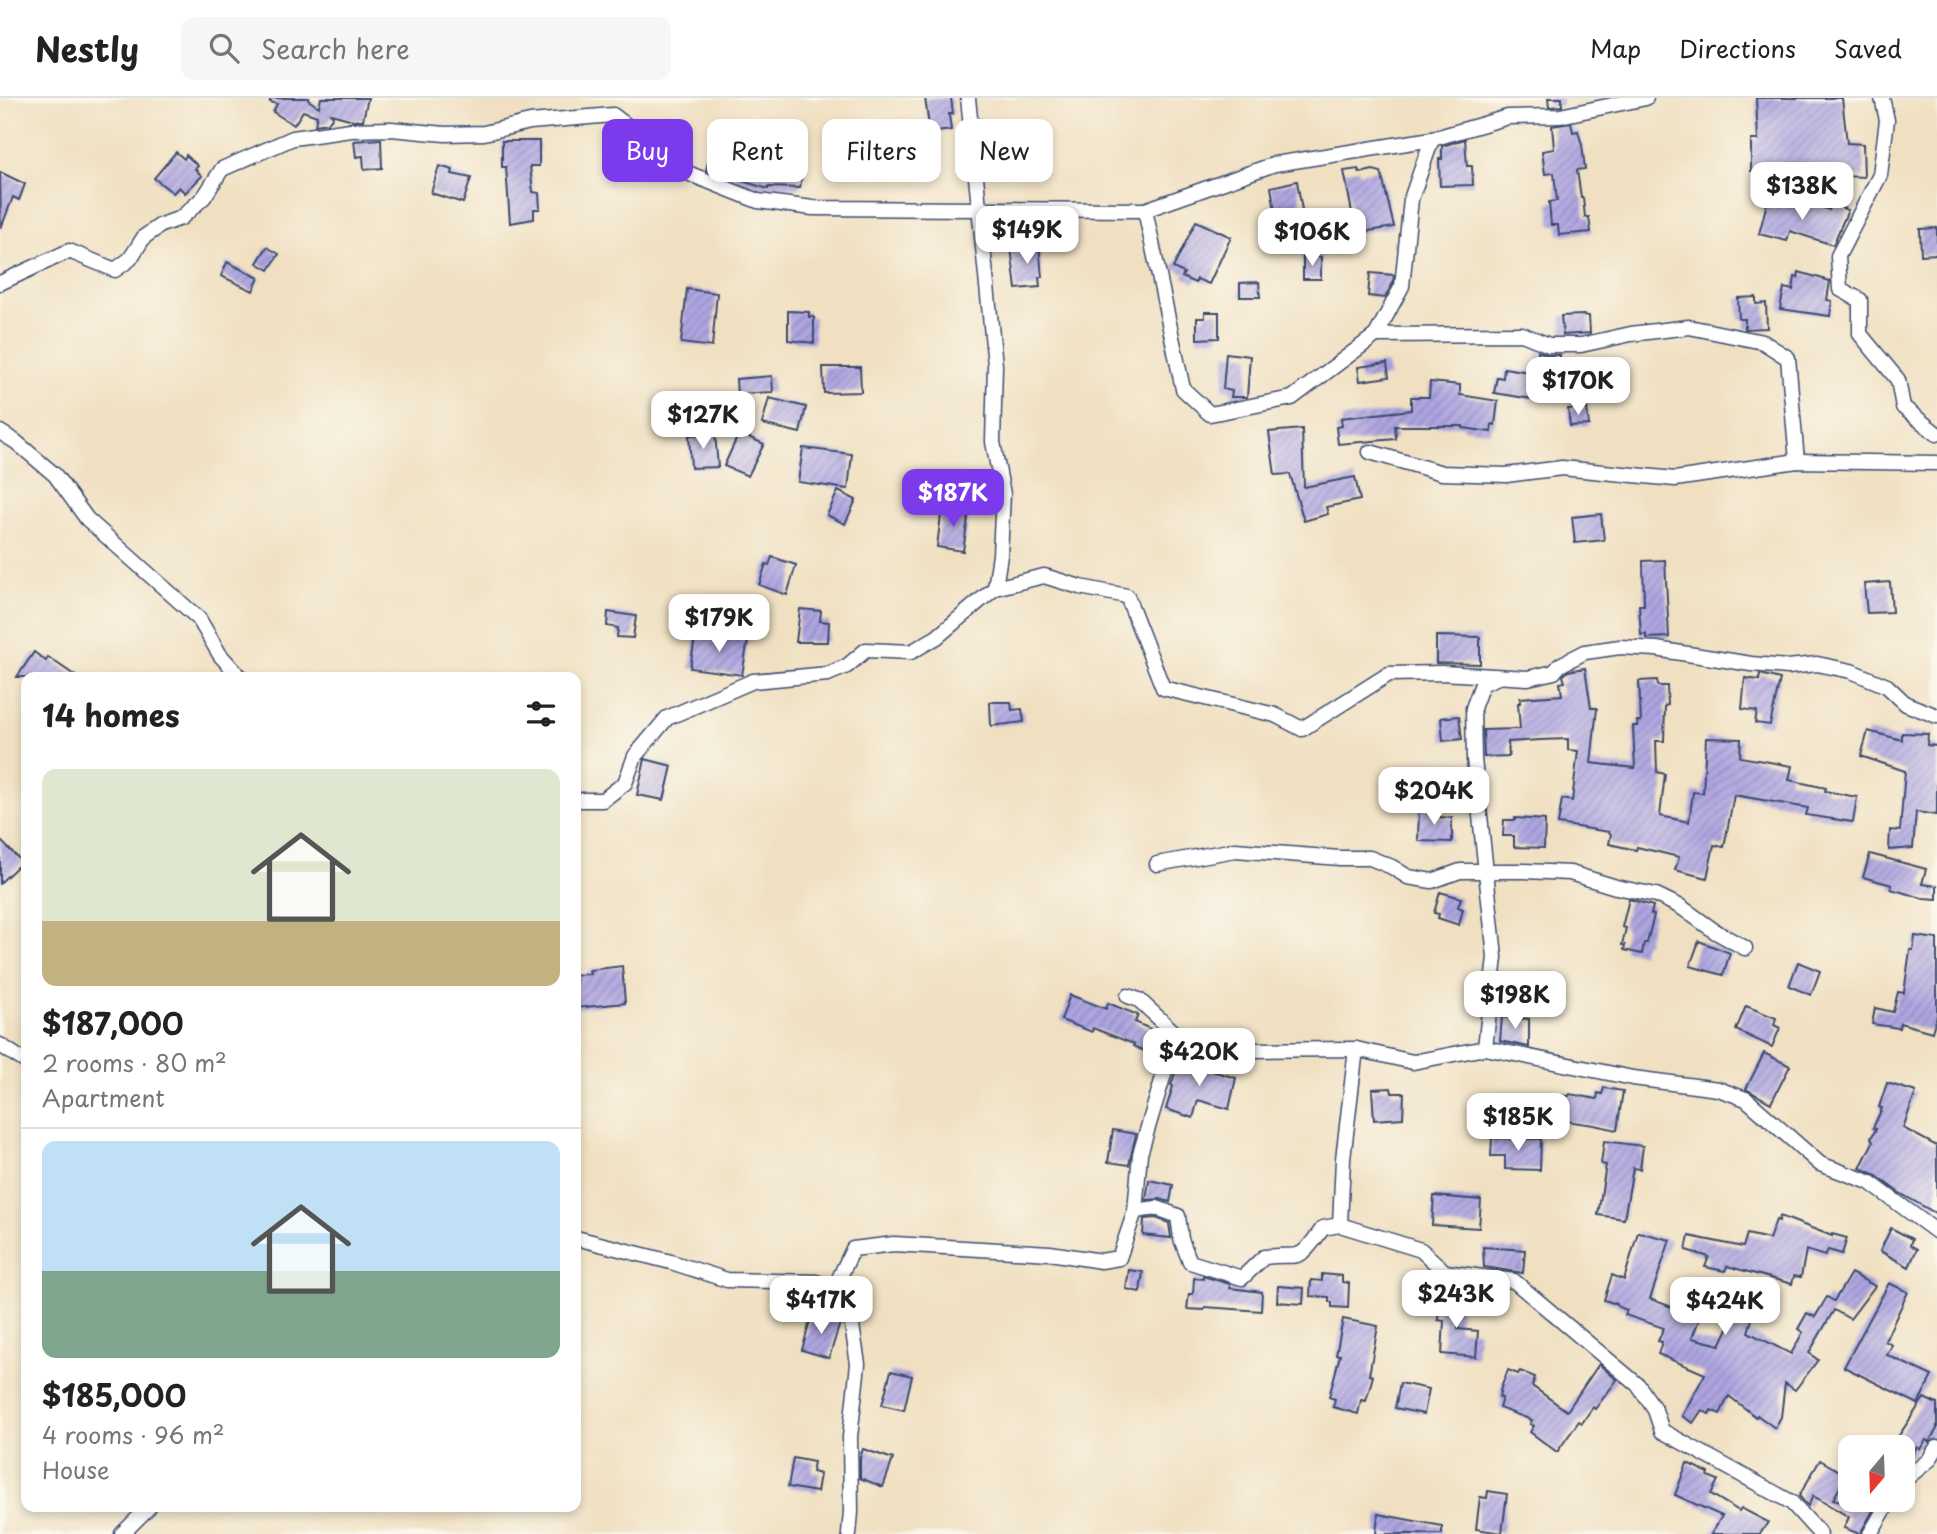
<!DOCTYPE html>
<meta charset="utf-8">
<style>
:root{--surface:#fff;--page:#f6f6f6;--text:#222;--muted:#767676;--line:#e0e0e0;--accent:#7c3aed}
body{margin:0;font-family:"Playpen Sans",sans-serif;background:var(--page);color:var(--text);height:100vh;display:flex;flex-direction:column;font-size:26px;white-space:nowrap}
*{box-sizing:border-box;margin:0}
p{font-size:23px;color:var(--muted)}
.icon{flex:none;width:38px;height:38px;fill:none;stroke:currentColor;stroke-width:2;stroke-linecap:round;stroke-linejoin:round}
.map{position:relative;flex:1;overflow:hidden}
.sheet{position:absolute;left:21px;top:574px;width:560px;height:840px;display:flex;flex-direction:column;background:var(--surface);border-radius:14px;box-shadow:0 4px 10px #0003}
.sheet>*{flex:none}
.guide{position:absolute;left:602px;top:21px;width:665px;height:63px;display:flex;gap:14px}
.needle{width:46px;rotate:199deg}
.controls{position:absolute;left:1838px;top:1337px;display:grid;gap:14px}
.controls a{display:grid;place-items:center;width:77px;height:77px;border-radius:14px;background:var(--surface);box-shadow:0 4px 10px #0003;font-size:35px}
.price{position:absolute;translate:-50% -60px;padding:0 16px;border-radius:14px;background:#fff;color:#222;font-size:23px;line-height:46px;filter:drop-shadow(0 2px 4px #0008)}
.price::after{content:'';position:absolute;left:50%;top:42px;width:21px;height:16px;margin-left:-10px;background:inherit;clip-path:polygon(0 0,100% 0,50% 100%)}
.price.on{background:var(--accent);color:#fff}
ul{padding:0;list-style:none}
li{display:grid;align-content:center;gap:14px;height:371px;padding:0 21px}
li+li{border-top:2px solid var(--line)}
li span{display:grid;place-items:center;height:217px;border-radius:14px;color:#555}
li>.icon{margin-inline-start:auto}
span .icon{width:126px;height:126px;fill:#fffc;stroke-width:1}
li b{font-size:30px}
h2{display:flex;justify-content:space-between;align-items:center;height:84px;padding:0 21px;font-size:30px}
.pill{padding:0 24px;border-radius:14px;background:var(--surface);box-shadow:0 4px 10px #0003;font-size:24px;line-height:63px}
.pill.on{background:var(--accent);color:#fff}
header{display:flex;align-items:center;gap:42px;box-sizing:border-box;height:98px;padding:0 35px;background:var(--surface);border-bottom:2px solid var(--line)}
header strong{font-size:33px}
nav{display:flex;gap:38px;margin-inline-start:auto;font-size:24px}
.search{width:490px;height:63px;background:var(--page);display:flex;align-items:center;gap:18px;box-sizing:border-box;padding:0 24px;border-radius:14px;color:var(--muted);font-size:26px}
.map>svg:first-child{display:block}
.building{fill:url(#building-hatch);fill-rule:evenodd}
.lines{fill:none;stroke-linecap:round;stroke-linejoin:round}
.minor-casing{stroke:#3b4a6d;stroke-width:17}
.minor{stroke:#fff;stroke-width:14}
</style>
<header>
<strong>Nestly</strong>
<div class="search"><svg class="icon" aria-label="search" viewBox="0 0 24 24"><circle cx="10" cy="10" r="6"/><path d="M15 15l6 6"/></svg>Search here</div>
<nav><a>Map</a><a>Directions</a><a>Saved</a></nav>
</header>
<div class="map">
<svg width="1937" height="1436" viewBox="0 0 1937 1436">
<defs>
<pattern id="building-hatch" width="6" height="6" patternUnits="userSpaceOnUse" patternTransform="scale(1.75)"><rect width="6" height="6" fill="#afa6e1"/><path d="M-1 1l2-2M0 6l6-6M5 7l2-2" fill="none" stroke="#8e88ba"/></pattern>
</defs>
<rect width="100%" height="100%" fill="#fbf7ec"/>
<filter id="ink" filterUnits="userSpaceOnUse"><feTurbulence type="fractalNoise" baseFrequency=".0143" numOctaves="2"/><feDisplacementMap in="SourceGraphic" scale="14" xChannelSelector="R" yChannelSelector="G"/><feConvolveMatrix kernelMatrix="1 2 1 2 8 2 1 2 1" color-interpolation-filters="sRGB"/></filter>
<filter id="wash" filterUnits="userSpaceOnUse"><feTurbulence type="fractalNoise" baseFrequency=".00686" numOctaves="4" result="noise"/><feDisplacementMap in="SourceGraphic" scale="28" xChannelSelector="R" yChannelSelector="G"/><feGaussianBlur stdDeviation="1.57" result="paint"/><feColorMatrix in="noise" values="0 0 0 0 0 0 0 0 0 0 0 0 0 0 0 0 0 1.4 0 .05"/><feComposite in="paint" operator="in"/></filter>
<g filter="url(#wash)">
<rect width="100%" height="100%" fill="#f0e0c1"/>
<g id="blocks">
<!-- building -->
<g class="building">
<polygon points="270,0 309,0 308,2 319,9 321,0 368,0 363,22 353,22 331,16 333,18 328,25 315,27 317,18 303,13 294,27 273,14 277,6 270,4"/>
<polygon points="925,0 951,0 953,16 949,16 951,32 930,35"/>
<polygon points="1548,0 1562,0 1562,8 1549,9"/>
<polygon points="1756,0 1842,0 1847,45 1863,46 1864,79 1778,75 1778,72 1751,73 1751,42 1758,42"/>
<polygon points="1571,25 1573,34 1578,33 1582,47 1585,71 1577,72 1581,100 1583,100 1585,119 1589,119 1591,134 1559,137 1558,127 1551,127 1549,104 1557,103 1554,75 1545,76 1542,53 1554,51 1552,28"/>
<polygon points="381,41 382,70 364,72 363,58 356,59 354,43"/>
<polygon points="1465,41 1467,68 1472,68 1473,87 1440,88 1439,61 1442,61 1442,48"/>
<polygon points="502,43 539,43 539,68 530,68 533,94 539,95 540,111 534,111 534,121 510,125 506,69 502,69"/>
<polygon points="713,45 750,56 750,52 775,57 772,69 803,70 800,90 768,89 768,91 706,72"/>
<polygon points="176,54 184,61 186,57 198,68 195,71 202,78 185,95 179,89 173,95 154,80"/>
<polygon points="439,68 453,72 452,76 471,80 463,105 431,95"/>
<polygon points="1358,71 1360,75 1373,72 1381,74 1394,129 1356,135 1344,73"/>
<polygon points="0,74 25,86 19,102 13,99 1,130"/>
<polygon points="1297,83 1303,118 1289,121 1288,117 1276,119 1271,89"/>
<polygon points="1768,101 1807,112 1809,105 1829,112 1831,106 1848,112 1833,147 1790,133 1787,143 1759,136"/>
<polygon points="1196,123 1231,139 1209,186 1197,181 1195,185 1182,179 1184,175 1173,170"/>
<polygon points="1937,130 1937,156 1921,157 1920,131"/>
<polygon points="1039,146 1042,179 1039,179 1040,189 1016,191 1011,149"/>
<polygon points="267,149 279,156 269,172 257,165"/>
<polygon points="1303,158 1321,159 1321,181 1303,181"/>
<polygon points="227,164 259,180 253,193 221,178"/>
<polygon points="1799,174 1830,183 1827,202 1832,203 1830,218 1780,211 1784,190 1793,192 1795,179 1798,180"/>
<polygon points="1370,175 1394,177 1393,185 1385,200 1368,198"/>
<polygon points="1259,184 1260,199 1240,199 1240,185"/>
<polygon points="687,191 717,195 712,249 681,245"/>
<polygon points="1756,199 1756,206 1766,205 1767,230 1745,231 1745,221 1739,221 1738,200"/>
<polygon points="788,213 809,214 809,219 814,219 814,245 788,242"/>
<polygon points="1205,214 1219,214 1219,240 1197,241 1197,220 1205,220"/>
<polygon points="1583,217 1589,218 1590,235 1563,237 1561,218"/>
<polygon points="1538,253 1548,257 1560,257 1560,273 1538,273"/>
<polygon points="1226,255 1250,258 1247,299 1231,299 1232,293 1223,291"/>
<polygon points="1387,265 1389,279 1360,283 1358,269"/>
<polygon points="823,269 860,269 861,294 824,295"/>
<polygon points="1504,270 1536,275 1532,301 1494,295 1497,279 1503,280"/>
<polygon points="772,278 773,294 737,296 736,281"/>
<polygon points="1430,284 1460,287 1460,297 1498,303 1495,327 1492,326 1491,334 1463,330 1463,328 1395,328 1396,341 1338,346 1336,329 1342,328 1341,320 1411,312 1411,299 1429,299"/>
<polygon points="769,300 806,309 800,335 762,326"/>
<polygon points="1587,310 1589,327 1570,328 1568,311"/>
<polygon points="1302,331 1304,389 1355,379 1360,402 1326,409 1328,416 1304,423 1290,376 1275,377 1269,334"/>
<polygon points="715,335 718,369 691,370 689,337"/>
<polygon points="739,335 764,346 748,378 724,368"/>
<polygon points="803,350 852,356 848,391 798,384"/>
<polygon points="838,393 856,402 845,426 827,417"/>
<polygon points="942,409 969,413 963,453 937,449"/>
<polygon points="1601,416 1604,442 1575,445 1572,419"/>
<polygon points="772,459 796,467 787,497 759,487 766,466 769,467"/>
<polygon points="1665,462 1669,539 1646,540 1646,536 1641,537 1639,507 1644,507 1643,463"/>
<polygon points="1890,484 1892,514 1867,515 1864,486"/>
<polygon points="800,511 821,513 820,523 829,524 828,544 796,544"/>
<polygon points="608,514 636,518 633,540 617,539 618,530 607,528"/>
<polygon points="696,534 748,542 742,577 690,570"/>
<polygon points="1436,538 1480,539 1480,566 1436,565"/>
<polygon points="34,554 46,563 48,559 77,579 17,579"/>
<polygon points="1585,570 1591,610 1597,610 1591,665 1635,670 1633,628 1638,628 1637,623 1641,623 1639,583 1657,582 1658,588 1667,588 1668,607 1665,608 1664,643 1656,643 1657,674 1665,676 1660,718 1689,724 1693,694 1703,695 1706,640 1741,641 1740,659 1792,668 1789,682 1826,690 1825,693 1857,699 1853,724 1806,717 1808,710 1734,697 1724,749 1714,747 1707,780 1675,772 1679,759 1637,749 1636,752 1609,746 1611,736 1609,734 1558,726 1562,701 1572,703 1578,653 1568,652 1568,641 1540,642 1508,644 1509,658 1484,659 1483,632 1520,631 1518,605 1520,605 1520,600 1562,597 1560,585 1565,584 1563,578 1568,573"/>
<polygon points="1760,576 1780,581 1770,627 1755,625 1757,613 1742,611 1745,580 1759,582"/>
<polygon points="990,604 1011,604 1012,612 1022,611 1024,624 991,628"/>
<polygon points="1459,618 1462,641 1443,643 1441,620"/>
<polygon points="1868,633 1902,642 1902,635 1928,636 1927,647 1937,648 1937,717 1916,714 1913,750 1889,752 1890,732 1900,733 1905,673 1861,658"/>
<polygon points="645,661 672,668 664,702 637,697"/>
<polygon points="1419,710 1439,711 1439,719 1452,720 1452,744 1418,743"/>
<polygon points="1515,720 1545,722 1544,750 1514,749 1514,738 1503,738 1504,722 1515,722"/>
<polygon points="0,742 22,764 0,785"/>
<polygon points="1870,756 1926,771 1922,786 1937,788 1937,801 1922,800 1891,791 1892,787 1863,779"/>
<polygon points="1440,794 1461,800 1458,809 1463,811 1459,827 1438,820 1439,816 1434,815"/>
<polygon points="1629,801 1653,808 1651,816 1654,817 1647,845 1644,845 1642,856 1624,852 1625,847 1622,847 1626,830 1622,829"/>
<polygon points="1915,838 1937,841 1937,917 1932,934 1900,925 1899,930 1872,926 1875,910 1893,914 1898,894 1904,895 1910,852 1913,852"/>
<polygon points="1699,843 1730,855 1723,877 1690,868"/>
<polygon points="1798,864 1820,873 1811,897 1789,888"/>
<polygon points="622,868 625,905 576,910 576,877 590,876 589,872"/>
<polygon points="1070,897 1106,911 1108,905 1138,917 1135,924 1163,937 1155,958 1133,948 1134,946 1093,930 1092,934 1061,922"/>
<polygon points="1746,908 1776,920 1774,927 1780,930 1772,949 1736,932"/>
<polygon points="1502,919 1529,921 1529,949 1500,943"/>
<polygon points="1764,955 1790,968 1771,1005 1746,991"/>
<polygon points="1181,958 1203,967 1202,970 1236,980 1229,1011 1198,1002 1193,1020 1166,1011 1173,988 1171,987"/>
<polygon points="1887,985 1916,994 1903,1030 1937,1048 1937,1116 1898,1094 1874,1076 1860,1070 1873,1044 1871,1040 1876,1031 1873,1030 1882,1010 1879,1009"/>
<polygon points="1391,990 1392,995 1404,995 1403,1020 1374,1022 1372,991"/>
<polygon points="1604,990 1623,993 1617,1032 1594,1027 1551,1021 1554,997 1569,998 1570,996 1597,1001 1598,995 1602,996"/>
<polygon points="1113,1032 1136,1036 1129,1067 1108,1064"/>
<polygon points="1492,1040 1541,1041 1540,1072 1505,1071 1505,1058 1491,1058"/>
<polygon points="1604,1043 1643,1048 1640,1071 1633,1070 1624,1121 1598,1117 1606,1067 1601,1066"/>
<polygon points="1149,1082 1173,1087 1170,1104 1160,1101 1146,1102"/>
<polygon points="1434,1098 1481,1102 1479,1130 1432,1127"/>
<polygon points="1780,1118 1832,1138 1832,1136 1847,1140 1842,1156 1828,1152 1825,1158 1806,1152 1801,1179 1794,1178 1792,1186 1727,1168 1725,1173 1705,1169 1709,1159 1686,1152 1689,1138 1743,1149 1747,1136 1769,1141 1776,1122 1779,1123"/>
<polygon points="1156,1120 1169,1125 1171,1140 1143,1137 1144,1121"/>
<polygon points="1891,1130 1912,1141 1910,1147 1917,1151 1909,1169 1880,1153"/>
<path d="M 1638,1134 L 1670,1142 L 1650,1201 L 1688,1215 L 1698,1187 L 1757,1205 L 1748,1234 L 1791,1256 L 1803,1234 L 1798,1231 L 1807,1215 L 1815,1219 L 1827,1199 L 1834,1203 L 1851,1175 L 1875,1188 L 1850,1221 L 1834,1212 L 1809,1255 L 1818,1262 L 1795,1292 L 1785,1285 L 1781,1319 L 1775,1330 L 1757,1317 L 1756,1319 L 1729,1298 L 1720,1316 L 1711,1312 L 1709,1316 L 1702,1312 L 1693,1325 L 1682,1318 L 1705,1276 L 1658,1256 L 1662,1244 L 1658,1243 L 1664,1230 L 1625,1217 L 1627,1212 L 1617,1208 L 1617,1206 L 1604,1202 L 1612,1177 L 1624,1182 ZM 1703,1211 L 1733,1220 L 1720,1247 L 1692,1240 Z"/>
<polygon points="1483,1149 1525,1152 1523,1175 1484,1169"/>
<polygon points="1129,1172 1143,1174 1140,1194 1126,1191"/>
<polygon points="1322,1176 1342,1178 1342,1184 1349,1185 1348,1210 1332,1209 1332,1204 1329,1204 1329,1199 1310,1198 1311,1182 1322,1183"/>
<polygon points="1203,1178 1230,1186 1230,1190 1262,1194 1261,1213 1205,1209 1204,1212 1187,1211 1189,1196 1193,1196 1194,1180 1203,1181"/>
<polygon points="1889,1185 1908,1194 1885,1243 1892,1247 1887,1257 1932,1278 1918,1306 1844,1269"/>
<polygon points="1278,1188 1304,1190 1303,1206 1277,1204"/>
<polygon points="1440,1199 1461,1201 1458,1231 1478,1233 1476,1259 1442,1256 1444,1223 1438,1222"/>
<polygon points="812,1216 840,1225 829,1260 802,1252"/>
<polygon points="1343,1221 1378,1228 1369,1277 1373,1278 1366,1303 1361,1302 1358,1316 1333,1309 1335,1301 1329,1299 1340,1257 1336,1257"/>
<polygon points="1599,1266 1617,1282 1595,1311 1593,1309 1582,1325 1579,1323 1557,1354 1530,1334 1534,1328 1530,1326 1532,1322 1499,1310 1502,1300 1499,1299 1501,1289 1508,1272 1518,1276 1520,1273 1535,1279 1532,1288 1567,1313"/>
<polygon points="891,1273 912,1278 904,1312 882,1307"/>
<polygon points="1400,1285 1429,1291 1424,1316 1395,1310"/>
<polygon points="1924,1300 1937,1306 1937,1331 1929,1344 1926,1342 1920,1351 1917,1349 1910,1360 1902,1355 1902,1349 1892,1348"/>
<polygon points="863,1351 893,1361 883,1389 860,1380 860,1360"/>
<polygon points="793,1360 814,1364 812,1374 820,1376 817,1394 788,1389"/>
<polygon points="1820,1362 1846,1377 1833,1402 1879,1402 1860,1436 1844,1430 1849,1419 1813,1398 1808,1408 1799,1398"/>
<polygon points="1687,1365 1709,1375 1708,1378 1718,1382 1711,1396 1739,1413 1741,1410 1768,1424 1760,1436 1711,1436 1722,1418 1675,1397"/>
<polygon points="1488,1393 1507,1396 1502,1435 1476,1431 1480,1399 1487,1400"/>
<polygon points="1378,1416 1442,1428 1442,1436 1376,1436"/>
</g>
</g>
</g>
<g filter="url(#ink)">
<use href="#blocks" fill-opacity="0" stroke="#3b4a6d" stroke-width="2"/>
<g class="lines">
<!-- minor casing -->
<g class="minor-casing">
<g id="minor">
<polyline points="968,0 995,267 993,344 1003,396 1000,457 995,490"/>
<polyline points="1882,0 1887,22 1880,77 1838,158 1840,191 1860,202 1860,236 1898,282 1903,309 1937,336"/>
<polyline points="1145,112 1183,291 1210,316 1292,300 1376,237 1402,188 1411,101 1432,41"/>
<polyline points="0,185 69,153 115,172 130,161 144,139 161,127 181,120 204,99 222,71 293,40 351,32 391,31 445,36 484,35 530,24 613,17 690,76 758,103 813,110 1145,112 1275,66 1432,41 1508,19 1560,18 1646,0"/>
<polyline points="1376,237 1522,236 1549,247 1581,247 1631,236 1689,229 1763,244 1788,260 1797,363"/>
<polyline points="0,334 16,344 55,377 87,421 199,521 220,557 240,579"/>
<polyline points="1370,354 1442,375 1506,377 1562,370 1675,381 1797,363 1937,365"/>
<polyline points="576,702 603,702 625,685 635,658 667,620 753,583 828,576 847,568 866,552 911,554 937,539 995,490 1044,478 1080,489 1127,498 1163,590 1275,617 1302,631 1389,576 1442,575 1528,580 1554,574 1560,567 1585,554 1620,549 1656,551 1751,566 1788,569 1817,566 1851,573 1887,588 1906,606 1937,618"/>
<polyline points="1157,766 1235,752 1340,760 1370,760 1392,769 1408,779 1432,783 1460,773 1524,773 1570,775 1616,789 1656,797 1681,809 1716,834 1745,850"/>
<polyline points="1128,898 1139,902 1176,936 1243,952 1356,951 1413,964 1485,950 1633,980 1718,991 1746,1001 1820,1066 1869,1084 1937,1134"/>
<polyline points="0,947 26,964"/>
<polyline points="1485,950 1495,859 1474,661 1473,610 1482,586 1498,579"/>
<path d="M 1135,1113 L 1157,1110 L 1178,1118 L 1181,1141 L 1190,1164 L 1242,1180 L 1264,1159 C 1304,1155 1297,1166 1323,1130 L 1340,1127 L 1343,1061 L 1356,951"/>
<polyline points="1340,1127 1421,1152 1445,1174 1514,1183 1638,1287 1655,1312 1662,1333 1791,1404 1820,1436"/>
<polyline points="576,1140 671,1164 727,1182 816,1184 847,1195 858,1266 850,1339 851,1414 849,1436"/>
<polyline points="834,1191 853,1151 894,1146 1050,1155 1101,1163 1119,1160 1135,1113 1140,1056 1176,936"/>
<polyline points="1902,1384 1929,1362 1937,1349"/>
<polyline points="122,1436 149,1409"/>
<polyline points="1870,1436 1890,1402"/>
</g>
</g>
<!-- minor -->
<use href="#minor" class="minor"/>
</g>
</g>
</svg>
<div class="controls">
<a><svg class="needle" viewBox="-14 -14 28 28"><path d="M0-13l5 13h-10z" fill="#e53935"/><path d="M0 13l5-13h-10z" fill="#767676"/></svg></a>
</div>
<b class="price" style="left:1802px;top:124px">$138K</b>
<b class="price" style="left:1027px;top:168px">$149K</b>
<b class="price" style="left:1312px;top:170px">$106K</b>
<b class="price" style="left:1578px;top:319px">$170K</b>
<b class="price" style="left:703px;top:353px">$127K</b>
<b class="price on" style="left:953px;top:431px">$187K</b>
<b class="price" style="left:719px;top:556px">$179K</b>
<b class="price" style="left:1434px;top:729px">$204K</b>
<b class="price" style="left:1515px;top:933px">$198K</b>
<b class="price" style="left:1199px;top:990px">$420K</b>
<b class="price" style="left:1518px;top:1055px">$185K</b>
<b class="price" style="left:1456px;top:1232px">$243K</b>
<b class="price" style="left:821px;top:1238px">$417K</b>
<b class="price" style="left:1725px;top:1239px">$424K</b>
<div class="guide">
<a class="pill on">Buy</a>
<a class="pill">Rent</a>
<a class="pill">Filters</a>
<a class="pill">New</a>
</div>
<section class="sheet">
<h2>14 homes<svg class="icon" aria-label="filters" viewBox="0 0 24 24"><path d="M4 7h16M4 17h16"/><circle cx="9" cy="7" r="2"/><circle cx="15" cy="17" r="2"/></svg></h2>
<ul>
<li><span style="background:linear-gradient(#dfe7d0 70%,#c2b280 0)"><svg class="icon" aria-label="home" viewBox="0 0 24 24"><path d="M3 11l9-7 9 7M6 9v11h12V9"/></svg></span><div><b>$187,000</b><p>2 rooms · 80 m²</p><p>Apartment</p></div></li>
<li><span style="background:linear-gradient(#bfe0f5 60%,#7fa58c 0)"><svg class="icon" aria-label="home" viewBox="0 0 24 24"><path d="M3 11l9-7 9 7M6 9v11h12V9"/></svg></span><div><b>$185,000</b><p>4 rooms · 96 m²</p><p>House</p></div></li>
</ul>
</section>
</div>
